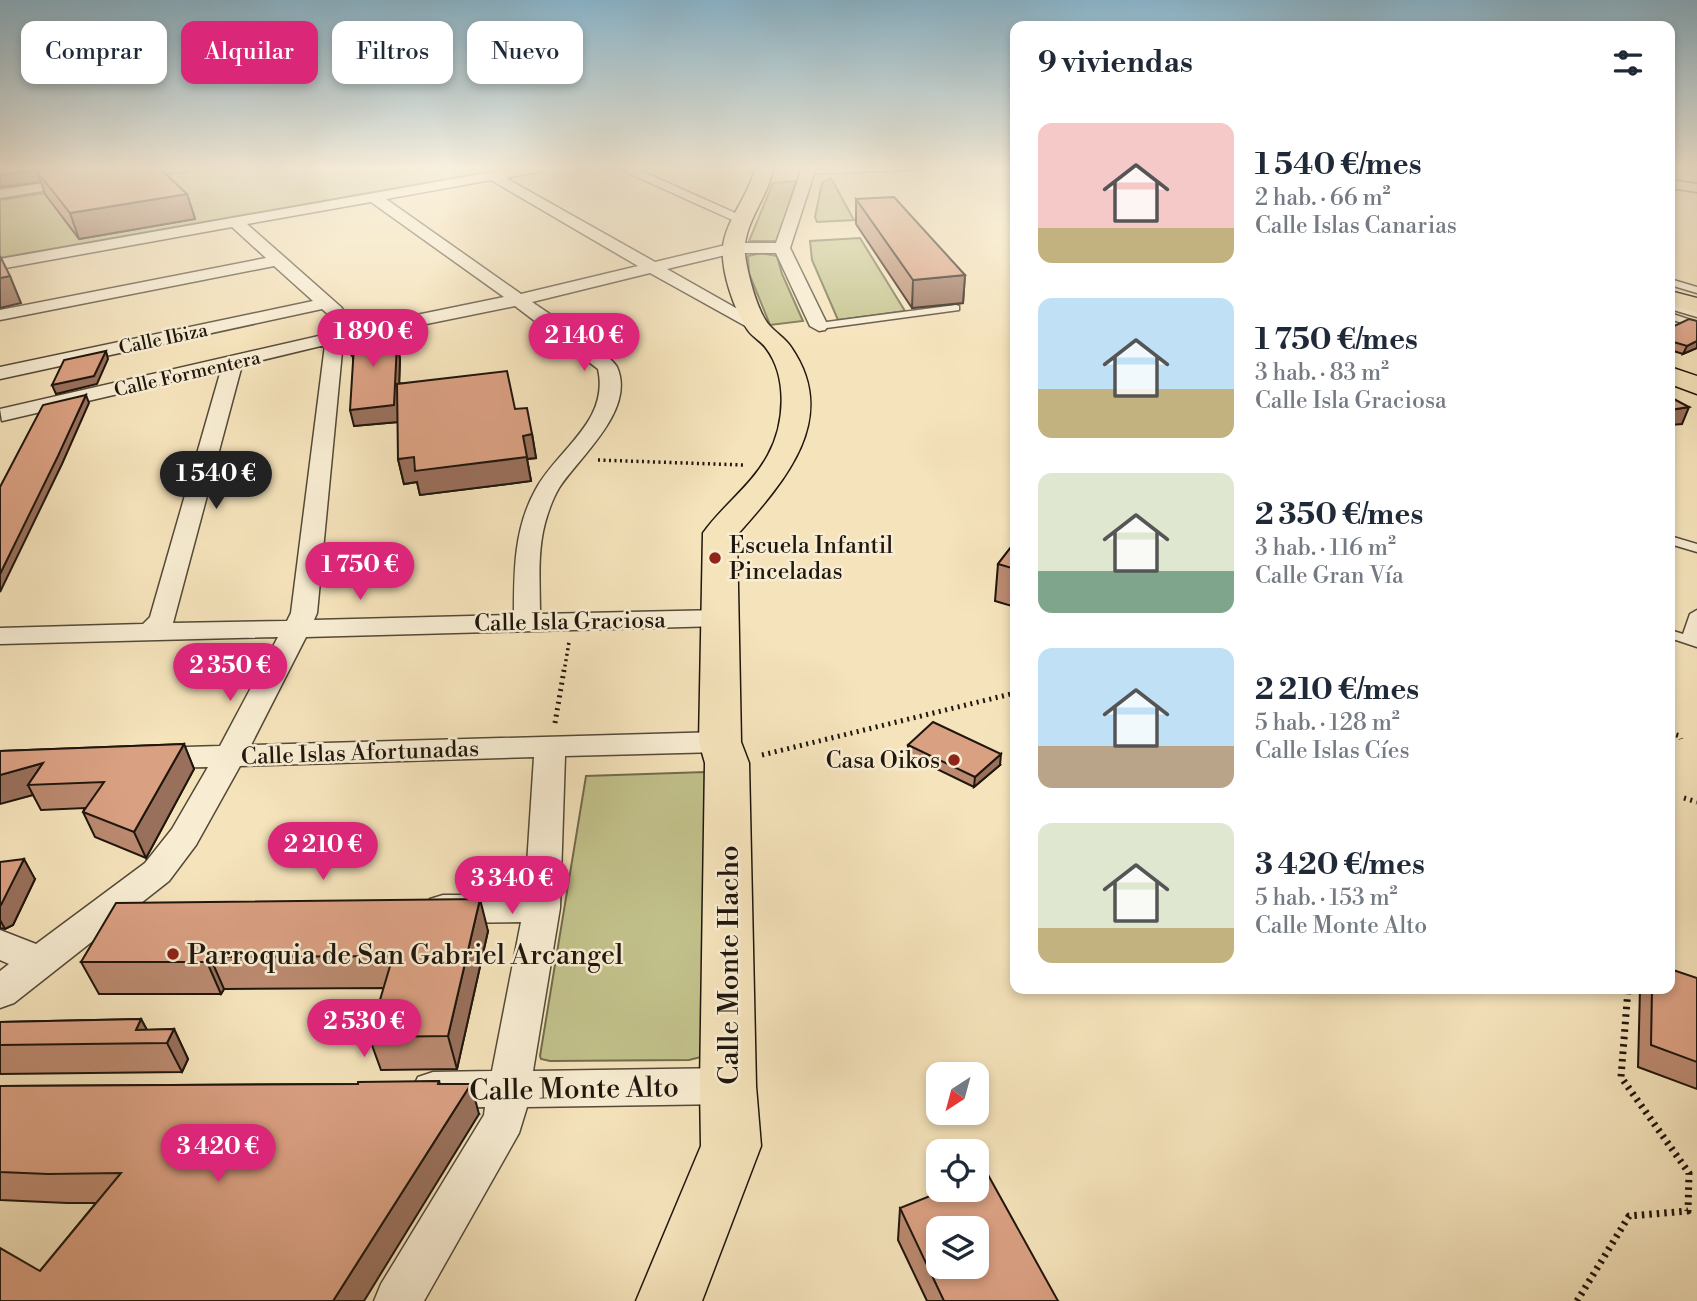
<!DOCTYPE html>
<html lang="es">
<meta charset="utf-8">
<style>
:root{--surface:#fff;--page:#f6f6f7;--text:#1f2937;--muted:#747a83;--accent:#db2777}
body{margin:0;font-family:"Libre Bodoni",serif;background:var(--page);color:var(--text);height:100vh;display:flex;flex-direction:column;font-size:26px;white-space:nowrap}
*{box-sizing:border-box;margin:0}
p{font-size:23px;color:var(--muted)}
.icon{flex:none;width:38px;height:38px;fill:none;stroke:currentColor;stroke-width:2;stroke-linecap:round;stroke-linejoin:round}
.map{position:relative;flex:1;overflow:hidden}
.side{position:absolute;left:1010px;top:21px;width:665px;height:973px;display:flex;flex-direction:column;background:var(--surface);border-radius:14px;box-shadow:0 4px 10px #0003}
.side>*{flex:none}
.banner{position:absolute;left:21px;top:21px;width:665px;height:63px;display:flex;gap:14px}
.needle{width:46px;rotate:216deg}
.tools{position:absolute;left:926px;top:1062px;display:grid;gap:14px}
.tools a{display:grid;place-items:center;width:63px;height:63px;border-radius:14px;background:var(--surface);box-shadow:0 4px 10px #0003;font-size:35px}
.price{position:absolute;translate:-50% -60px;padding:0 16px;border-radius:24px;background:var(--accent);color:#fff;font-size:23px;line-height:46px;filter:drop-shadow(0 2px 4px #0008)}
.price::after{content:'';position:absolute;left:50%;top:42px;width:21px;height:16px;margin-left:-10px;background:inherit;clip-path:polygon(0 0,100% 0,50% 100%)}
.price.active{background:#222;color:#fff}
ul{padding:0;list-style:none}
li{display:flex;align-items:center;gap:21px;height:175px;padding:0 28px}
li span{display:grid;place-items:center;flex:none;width:196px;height:140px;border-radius:14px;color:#555}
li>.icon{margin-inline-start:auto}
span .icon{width:84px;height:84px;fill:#fffc;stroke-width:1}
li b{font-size:30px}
h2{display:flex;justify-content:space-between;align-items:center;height:84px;padding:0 28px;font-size:30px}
.pill{padding:0 24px;border-radius:14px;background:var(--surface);box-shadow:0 4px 10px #0003;font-size:24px;line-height:63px}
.pill.active{background:var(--accent);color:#fff}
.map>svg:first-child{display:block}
.green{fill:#c2c18b;stroke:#706c4c;stroke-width:2}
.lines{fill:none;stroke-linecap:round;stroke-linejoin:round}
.service-casing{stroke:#544938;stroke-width:3}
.minor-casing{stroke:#544938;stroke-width:3}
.primary-casing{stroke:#1f160d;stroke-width:3}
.trunk-casing{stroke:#1f160d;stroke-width:3}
.path-far2{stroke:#1f160d;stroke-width:3.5;stroke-dasharray:2 3.5;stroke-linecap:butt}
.path-far1{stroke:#1f160d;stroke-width:5;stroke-dasharray:2 4.5;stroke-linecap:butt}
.path{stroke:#1f160d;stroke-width:7;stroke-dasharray:2.5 5;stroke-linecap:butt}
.service{fill:#f8edd3;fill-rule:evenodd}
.minor{fill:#f8edd3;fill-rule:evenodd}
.primary{fill:#f5e3bb;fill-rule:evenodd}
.trunk{fill:#f5e3bb;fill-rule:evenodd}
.wall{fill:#bb8a70;stroke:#1f160d;stroke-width:2}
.shaded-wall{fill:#99705b;stroke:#1f160d;stroke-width:2}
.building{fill:#daa082;stroke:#1f160d;stroke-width:2;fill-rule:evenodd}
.poi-dot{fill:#8f2418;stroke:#f8edd3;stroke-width:2.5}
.labels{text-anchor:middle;stroke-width:5;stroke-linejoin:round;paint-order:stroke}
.far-street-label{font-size:19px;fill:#1f160d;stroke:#f8edd3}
.poi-label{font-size:23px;fill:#1f160d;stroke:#f8edd3;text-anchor:start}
.street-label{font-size:23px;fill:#1f160d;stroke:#f8edd3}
.near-poi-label{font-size:28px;fill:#1f160d;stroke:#f8edd3;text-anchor:start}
.near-street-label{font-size:28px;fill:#1f160d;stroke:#f8edd3}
</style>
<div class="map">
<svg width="1697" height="1301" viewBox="0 0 1697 1301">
<rect width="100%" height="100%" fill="#f5e3bb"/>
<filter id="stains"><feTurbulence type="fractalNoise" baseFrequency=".00286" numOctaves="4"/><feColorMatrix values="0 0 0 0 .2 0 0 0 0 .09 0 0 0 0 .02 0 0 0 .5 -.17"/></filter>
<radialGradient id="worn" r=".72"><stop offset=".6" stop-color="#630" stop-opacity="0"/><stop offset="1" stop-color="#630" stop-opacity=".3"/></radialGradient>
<!-- green -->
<g class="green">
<polygon points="209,168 510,168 0,258 0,200"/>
<polygon points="831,178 854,220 817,222 815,217 822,183"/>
<polygon points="796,181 778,241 749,241 773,183"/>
<polygon points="860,238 905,311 838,320 812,260 810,241"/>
<polygon points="761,253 777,256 782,274 803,321 770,325 749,273 748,256"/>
<polygon points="705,772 701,1057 689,1060 550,1061 541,1059 540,1056 586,776"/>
</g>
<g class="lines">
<!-- service casing -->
<g class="service-casing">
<g id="service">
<polygon points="862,168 912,168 909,170 806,174 803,172 806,170"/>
<polygon points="1670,279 1697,287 1697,293 1670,285"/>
<polygon points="1670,303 1697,311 1697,317 1670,309"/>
<polygon points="956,305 959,306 959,310 819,329 814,326 819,323"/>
<polygon points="1670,313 1697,322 1697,328 1670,319"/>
<polygon points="1670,536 1697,544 1697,552 1670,544"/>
<polygon points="1697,610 1697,647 1670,638 1670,630 1683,634 1690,614"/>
</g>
</g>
<!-- minor casing -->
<g class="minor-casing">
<g id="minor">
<polygon points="144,168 176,168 169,172 123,179 116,175 118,172"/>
<path d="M 516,168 L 544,168 L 542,171 L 506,178 L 655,262 L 734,243 L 776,243 L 800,174 L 799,168 L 813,168 L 814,174 L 790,248 L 828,326 L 825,330 L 819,331 L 810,326 L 776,253 L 734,253 L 667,269 L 764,324 L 767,328 L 764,332 L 758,333 L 650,273 L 532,302 C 548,313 610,353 617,367 C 636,410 580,456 559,488 C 553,498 548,512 545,523 C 537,553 540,584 540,614 L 721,610 L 731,612 L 735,618 L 731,624 L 721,626 L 306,637 L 251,745 L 720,732 L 731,735 L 735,742 L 731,749 L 720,752 L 565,756 L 560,908 L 533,1071 L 728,1068 L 743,1073 L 749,1086 L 743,1099 L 728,1104 L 527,1107 L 519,1133 L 424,1301 L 374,1301 L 381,1284 L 484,1115 L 485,1107 L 433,1108 L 418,1103 L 412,1090 L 418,1077 L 433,1072 L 492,1071 L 521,922 L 443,923 L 430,919 L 425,909 L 430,899 L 443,895 L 525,895 L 534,757 L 240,766 L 196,845 L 169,881 L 14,1003 L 0,1008 L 0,971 L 9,964 L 0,960 L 0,930 L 36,944 L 145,863 L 172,829 L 208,767 L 153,768 L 142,765 L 137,758 L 142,751 L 153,748 L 220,746 L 278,637 L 0,644 L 0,628 L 143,624 L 150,617 L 221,370 L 2,421 L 0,409 L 358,327 L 504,297 L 371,202 L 247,224 L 341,307 L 344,311 L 341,315 L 329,315 L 322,309 L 0,379 L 0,367 L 313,301 L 274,266 L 0,320 L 0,310 L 266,258 L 232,227 L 0,269 L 0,259 ZM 491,180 L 638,266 L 521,294 L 386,199 ZM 515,306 L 598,369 C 610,421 558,449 536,489 C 514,528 514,571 514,615 L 314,620 L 317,613 L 343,341 ZM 325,345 L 291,613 L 287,621 L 173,623 L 242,365 Z"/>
<polygon points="617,168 635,168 751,220 749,223 739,223"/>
<polygon points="80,177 87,181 85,184 0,198 0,190"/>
<polygon points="1670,180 1697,184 1697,192 1670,188"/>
</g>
</g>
<!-- primary casing -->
<g class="primary-casing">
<g id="primary">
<path d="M 755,168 L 773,168 C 769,197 742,224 745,254 C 747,272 757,311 769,325 C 776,333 785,338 791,347 C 841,419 784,482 737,535 L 741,742 L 749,763 L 756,1086 L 761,1146 L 702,1301 L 636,1301 L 701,1146 L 700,1086 L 705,763 L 699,742 L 703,533 C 723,505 752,485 768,455 C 785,424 788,377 766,348 C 760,340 752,337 747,329 C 734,309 721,272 723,247 C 726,219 749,196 755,168 Z"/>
<polygon points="1670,367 1697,376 1697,394 1670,384"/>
</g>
</g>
<!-- trunk casing -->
<g class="trunk-casing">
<polygon id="trunk" points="1670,291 1697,298 1697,313 1670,305"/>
</g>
<!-- path-far2 -->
<g class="path-far2">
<polyline points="598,460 743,465"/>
<polyline points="564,672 569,642"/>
</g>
<!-- path-far1 -->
<g class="path-far1">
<polyline points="555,723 564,670"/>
<polyline points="1670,733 1680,736 1681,739"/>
<polyline points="762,755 1015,693"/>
<polyline points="1684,798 1697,802"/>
</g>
<!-- path -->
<polyline class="path" points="1577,1301 1629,1216 1688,1211 1689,1173 1621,1077 1628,989"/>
<!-- service -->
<use href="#service" class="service"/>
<!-- minor -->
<use href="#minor" class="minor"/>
<!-- primary -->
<use href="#primary" class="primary"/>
<!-- trunk -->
<use href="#trunk" class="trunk"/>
</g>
<!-- wall -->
<g class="wall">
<polygon points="0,168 159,168 187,194 195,219 79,239 45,194 41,182 0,187"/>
<polygon points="856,199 965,275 963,303 912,308 856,224"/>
<polygon points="1697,321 1697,348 1683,354 1670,350 1670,328"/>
<polygon points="342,334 397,343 400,359 399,383 515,409 532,434 536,458 527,459 531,481 420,495 417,482 404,484 398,459 398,422 354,426 353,357 346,349"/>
<polygon points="1015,542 1015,607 995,601 998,564"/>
<polygon points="184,744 194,769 146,858 95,837 83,812 85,808 41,810 33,795 0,751"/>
<polygon points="908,745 1000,765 974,787 908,755"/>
<polygon points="0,862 35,879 13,925 5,929 0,928"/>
<polygon points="488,931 457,1069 381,1070 369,1037 384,988 224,989 221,994 99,994 81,962"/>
<polygon points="1697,978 1697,1089 1638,1067 1640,989 1670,989"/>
<polygon points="141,1019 147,1030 174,1029 188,1059 182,1072 0,1074 0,1022"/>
<polygon points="439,1081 440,1084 479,1114 40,1271 96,1203 67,1203 0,1200 0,1086 358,1084"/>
<polygon points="900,1208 1058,1301 927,1301 898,1240"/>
</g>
<!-- shaded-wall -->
<g class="shaded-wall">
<polygon points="36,170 41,182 0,187 0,175"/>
<polygon points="187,194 195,219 79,239 70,213"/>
<polygon points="965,275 963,303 912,308 913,280"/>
<polygon points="10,276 21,303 0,308 0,278"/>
<polygon points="1697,341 1697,348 1683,354 1687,346"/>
<polygon points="397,343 400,359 398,422 354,426 350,410"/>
<polygon points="106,351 108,359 97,384 56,394 52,385"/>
<polygon points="86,395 89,403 62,464 0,592 0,574"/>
<polygon points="1689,407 1682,424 1670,425 1670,410"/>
<polygon points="532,434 536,458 527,459 531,481 420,495 417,482 404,484 398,459"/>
<polygon points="184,744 194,769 146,858 134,832"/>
<polygon points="1001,754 1000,765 974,787 975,777"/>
<polygon points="43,763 28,785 33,795 0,804 0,775"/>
<polygon points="24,859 35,879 13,925 5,929 0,920 0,905"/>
<polygon points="480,899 488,931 457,1069 448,1036"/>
<polygon points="210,957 224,989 221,994 207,962"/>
<polygon points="141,1019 154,1043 136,1030"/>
<polygon points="174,1029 188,1059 182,1072 167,1043"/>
<polygon points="471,1084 479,1114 364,1301 333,1301"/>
</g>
<!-- building -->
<g class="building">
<polygon points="0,168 49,168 0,175"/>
<polygon points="51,168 159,168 187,194 70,213 36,170"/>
<polygon points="894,197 965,275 913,280 856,199"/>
<polygon points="0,256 10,276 0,278"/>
<polygon points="1689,319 1697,321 1697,341 1687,346 1670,341 1670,328"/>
<polygon points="376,326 397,343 394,405 350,410 354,346 342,334"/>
<polygon points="106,351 94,376 52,385 64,360"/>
<polygon points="507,371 515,409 527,408 532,434 523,436 527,457 415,471 414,457 398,459 397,384"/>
<polygon points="86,395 58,456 0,574 0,487 43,405"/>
<polygon points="1670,397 1689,407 1670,410"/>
<polygon points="1015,542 1015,569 998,564"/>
<polygon points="933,722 1001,754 975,777 908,745"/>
<polygon points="184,744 134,832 83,812 104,782 28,785 43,763 0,775 0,751"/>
<polygon points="24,859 1,905 0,905 0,862"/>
<polygon points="480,899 448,1036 369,1037 393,956 210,957 207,962 81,962 116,903"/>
<polygon points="1670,969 1697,978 1697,1062 1651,1045 1652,989 1670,989"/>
<polygon points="141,1019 136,1030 174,1029 167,1043 0,1045 0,1022"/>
<polygon points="439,1081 438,1084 471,1084 333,1301 0,1301 0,1248 40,1271 121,1173 48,1174 0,1172 0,1086 358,1084 358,1082"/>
<path d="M 987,1173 L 1058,1301 L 944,1301 L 900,1208 L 945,1190 L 976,1190 L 976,1177 ZM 938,1228 L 976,1228 L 976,1267 L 938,1267 Z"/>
</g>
<!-- sky -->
<linearGradient id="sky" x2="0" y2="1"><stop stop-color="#8ab8d0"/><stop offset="0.48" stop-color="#faf2e0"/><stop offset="1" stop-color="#faf2e0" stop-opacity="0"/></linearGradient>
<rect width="1697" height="350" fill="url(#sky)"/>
<!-- markers -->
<g class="poi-dot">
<circle cx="715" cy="558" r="7"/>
<circle cx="954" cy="760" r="7"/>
<circle cx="173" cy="954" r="7"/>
</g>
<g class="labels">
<!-- far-street labels -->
<g class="far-street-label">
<text transform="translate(163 338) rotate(-12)" y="7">Calle Ibiza</text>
<text transform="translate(187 373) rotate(-13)" y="7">Calle Formentera</text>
</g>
<!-- poi labels -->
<g class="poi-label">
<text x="729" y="553">Escuela Infantil<tspan x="729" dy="26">Pinceladas</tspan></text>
<text x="940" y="768" text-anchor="end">Casa Oikos</text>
</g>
<!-- street labels -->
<g class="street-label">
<text transform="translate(570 621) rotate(-1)" y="8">Calle Isla Graciosa</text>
<text transform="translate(360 752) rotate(-2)" y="8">Calle Islas Afortunadas</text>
</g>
<!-- near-poi labels -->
<g class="near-poi-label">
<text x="187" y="964">Parroquia de San Gabriel Arcangel</text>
</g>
<!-- near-street labels -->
<g class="near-street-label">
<text transform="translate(728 965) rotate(-90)" y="10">Calle Monte Hacho</text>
<text transform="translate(574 1088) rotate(-1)" y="10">Calle Monte Alto</text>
</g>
</g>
<rect width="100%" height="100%" filter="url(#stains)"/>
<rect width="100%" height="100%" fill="url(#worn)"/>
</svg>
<div class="tools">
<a><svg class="needle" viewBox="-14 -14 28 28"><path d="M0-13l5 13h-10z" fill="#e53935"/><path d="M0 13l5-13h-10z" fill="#747a83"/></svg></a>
<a><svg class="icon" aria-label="locate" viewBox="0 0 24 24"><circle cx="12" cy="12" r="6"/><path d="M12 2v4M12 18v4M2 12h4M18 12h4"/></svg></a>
<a><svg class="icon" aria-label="layers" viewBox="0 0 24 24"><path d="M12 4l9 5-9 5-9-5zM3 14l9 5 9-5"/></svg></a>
</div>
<b class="price" style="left:373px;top:369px">1 890 €</b>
<b class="price" style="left:584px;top:373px">2 140 €</b>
<b class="price active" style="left:216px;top:511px">1 540 €</b>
<b class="price" style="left:360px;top:602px">1 750 €</b>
<b class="price" style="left:230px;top:703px">2 350 €</b>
<b class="price" style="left:323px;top:882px">2 210 €</b>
<b class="price" style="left:512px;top:916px">3 340 €</b>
<b class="price" style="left:364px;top:1059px">2 530 €</b>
<b class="price" style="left:218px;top:1184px">3 420 €</b>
<div class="banner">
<a class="pill">Comprar</a>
<a class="pill active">Alquilar</a>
<a class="pill">Filtros</a>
<a class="pill">Nuevo</a>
</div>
<section class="side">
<h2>9 viviendas<svg class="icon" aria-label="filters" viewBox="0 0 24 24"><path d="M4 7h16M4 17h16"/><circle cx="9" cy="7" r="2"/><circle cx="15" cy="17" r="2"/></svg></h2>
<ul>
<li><span style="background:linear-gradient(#f6c9c9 75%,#c2b280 0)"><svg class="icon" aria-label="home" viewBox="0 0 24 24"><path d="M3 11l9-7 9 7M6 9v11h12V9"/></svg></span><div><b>1 540 €/mes</b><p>2 hab. · 66 m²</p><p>Calle Islas Canarias</p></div></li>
<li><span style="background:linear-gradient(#bfe0f5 65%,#c2b280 0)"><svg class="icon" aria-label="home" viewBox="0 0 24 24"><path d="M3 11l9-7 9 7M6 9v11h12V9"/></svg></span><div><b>1 750 €/mes</b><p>3 hab. · 83 m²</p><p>Calle Isla Graciosa</p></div></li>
<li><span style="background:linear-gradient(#dfe7d0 70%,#7fa58c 0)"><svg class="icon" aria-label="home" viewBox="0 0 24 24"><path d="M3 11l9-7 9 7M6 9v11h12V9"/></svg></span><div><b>2 350 €/mes</b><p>3 hab. · 116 m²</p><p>Calle Gran Vía</p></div></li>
<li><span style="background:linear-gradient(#bfe0f5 70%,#b9a48a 0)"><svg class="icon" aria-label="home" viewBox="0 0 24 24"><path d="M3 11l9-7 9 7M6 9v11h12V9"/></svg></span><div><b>2 210 €/mes</b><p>5 hab. · 128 m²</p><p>Calle Islas Cíes</p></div></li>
<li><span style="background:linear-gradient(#dfe7d0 75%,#c2b280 0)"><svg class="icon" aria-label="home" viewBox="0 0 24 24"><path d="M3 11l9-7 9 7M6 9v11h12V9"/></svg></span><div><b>3 420 €/mes</b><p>5 hab. · 153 m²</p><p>Calle Monte Alto</p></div></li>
</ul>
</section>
</div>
